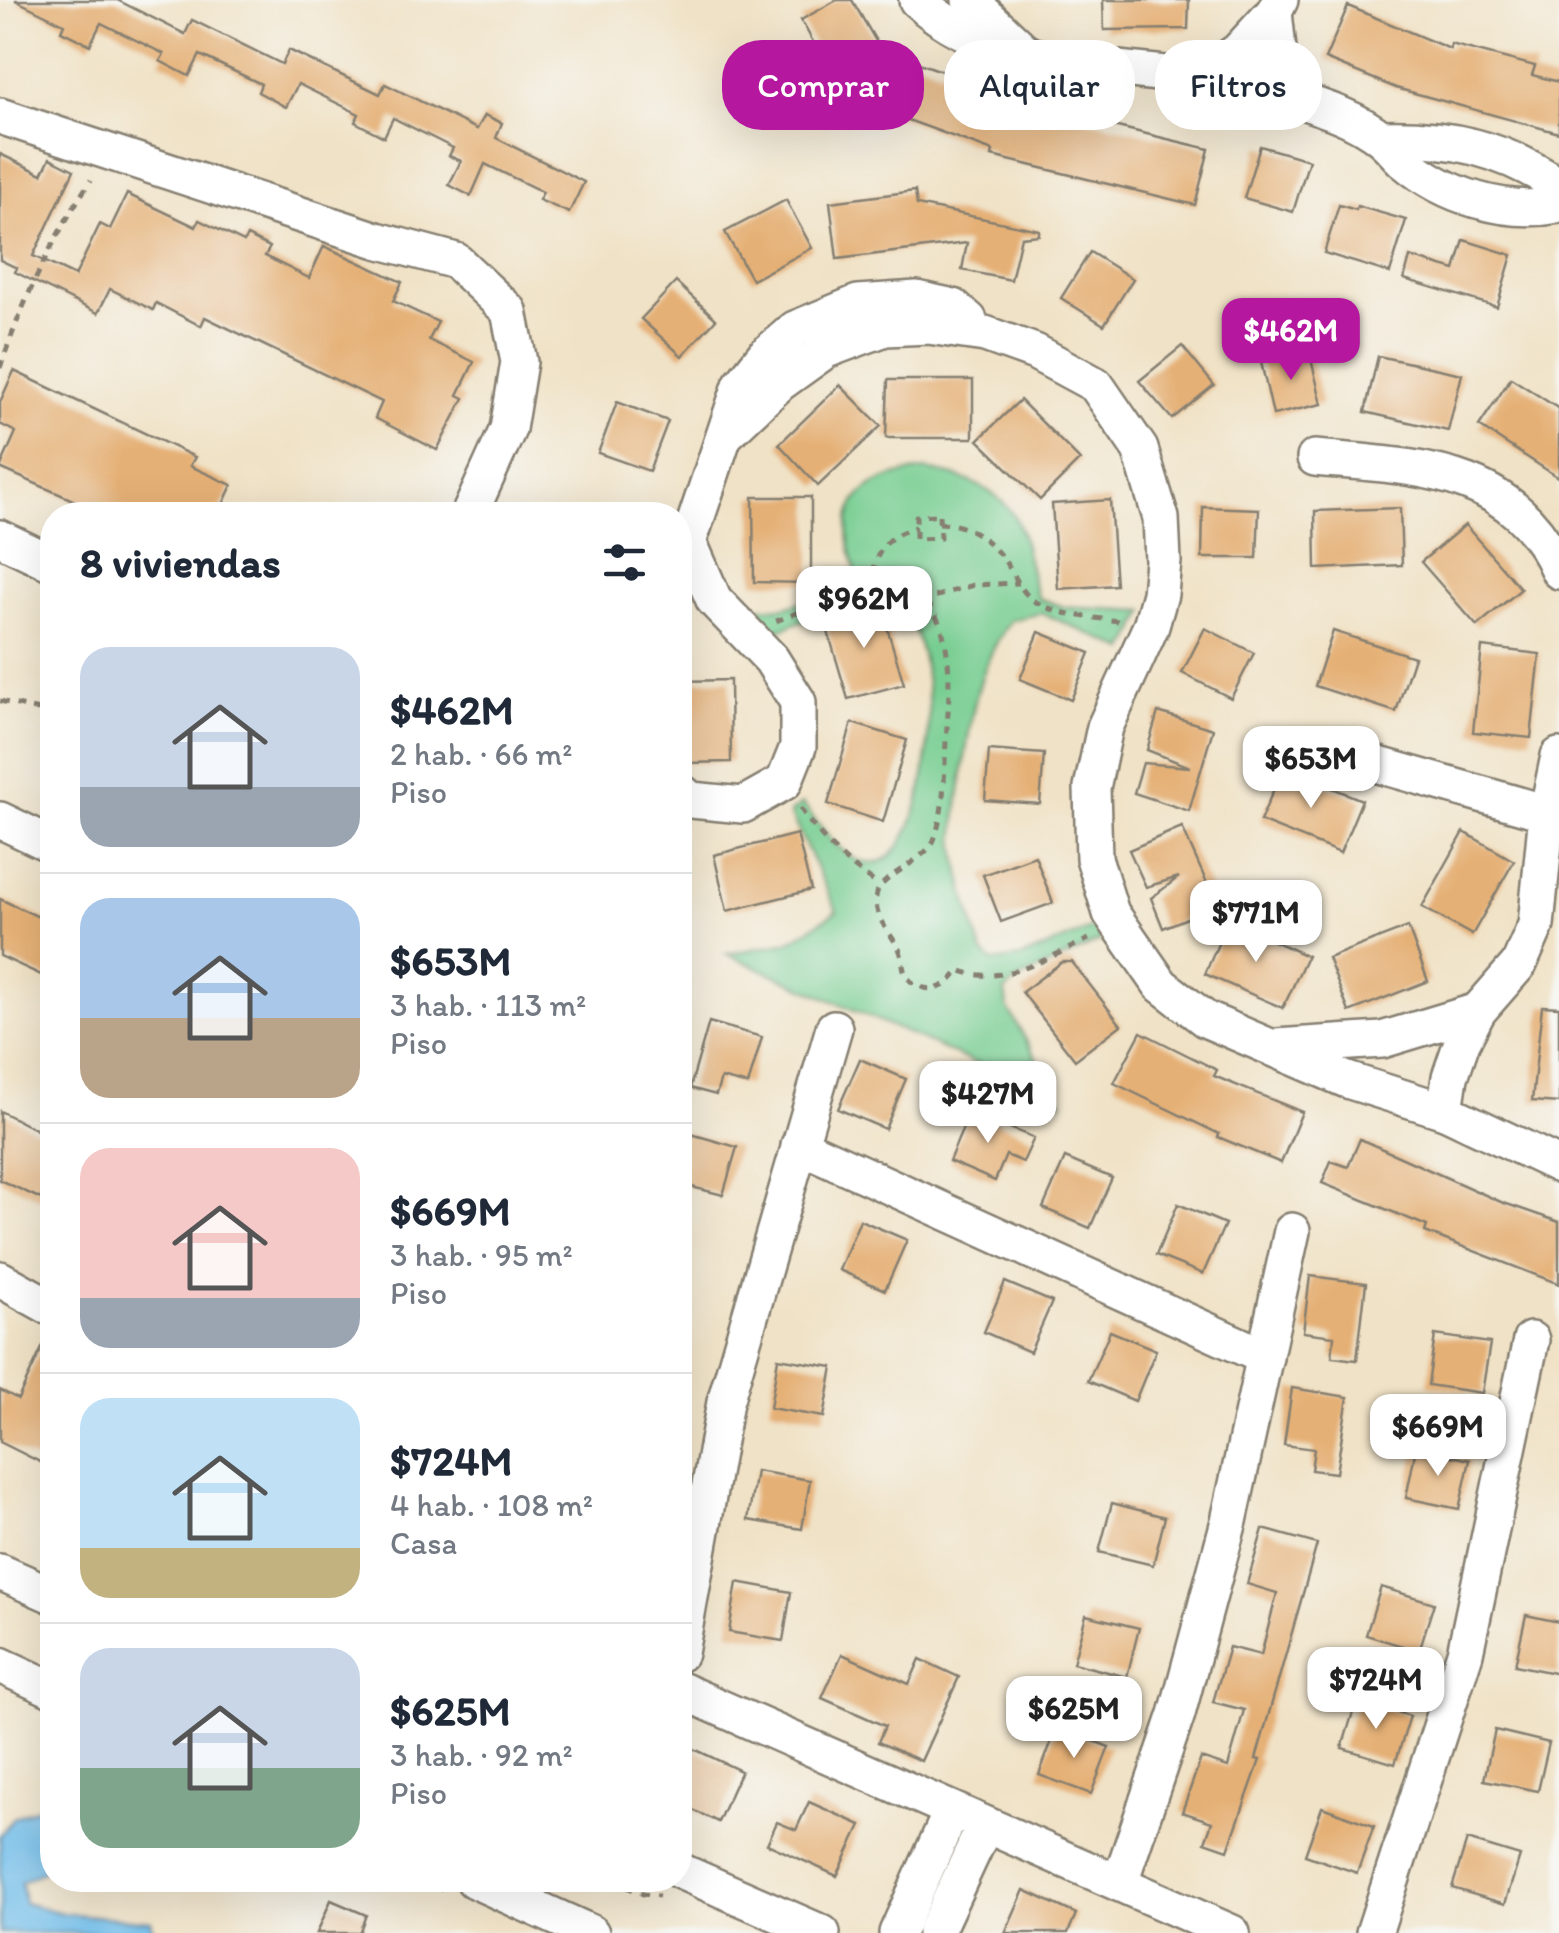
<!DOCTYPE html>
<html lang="es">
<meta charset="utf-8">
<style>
:root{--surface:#fff;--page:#f6f6f7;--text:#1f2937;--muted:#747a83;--line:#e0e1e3;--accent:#b5179e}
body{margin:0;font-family:Itim,sans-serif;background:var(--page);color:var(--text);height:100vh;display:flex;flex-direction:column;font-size:38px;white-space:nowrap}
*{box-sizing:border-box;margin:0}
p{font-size:32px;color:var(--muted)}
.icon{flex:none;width:55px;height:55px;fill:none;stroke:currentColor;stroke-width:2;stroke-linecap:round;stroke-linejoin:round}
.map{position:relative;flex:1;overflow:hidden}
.panel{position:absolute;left:40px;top:502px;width:652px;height:1390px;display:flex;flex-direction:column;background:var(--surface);border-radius:40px;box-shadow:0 10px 40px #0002}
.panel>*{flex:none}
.guide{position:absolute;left:722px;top:40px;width:685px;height:90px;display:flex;gap:20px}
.price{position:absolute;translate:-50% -85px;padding:0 22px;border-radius:20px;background:#fff;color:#222;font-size:32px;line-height:65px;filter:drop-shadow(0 2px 5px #0008)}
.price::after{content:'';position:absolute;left:50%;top:60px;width:30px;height:22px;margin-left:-15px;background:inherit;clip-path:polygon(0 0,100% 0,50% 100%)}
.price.selected{background:var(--accent);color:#fff}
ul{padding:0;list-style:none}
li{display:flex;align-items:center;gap:30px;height:250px;padding:0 40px}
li+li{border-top:2px solid var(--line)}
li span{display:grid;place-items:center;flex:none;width:280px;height:200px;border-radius:30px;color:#555}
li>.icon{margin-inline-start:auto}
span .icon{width:120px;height:120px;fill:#fffc;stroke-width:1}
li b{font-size:42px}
h2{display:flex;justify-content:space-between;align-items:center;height:120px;padding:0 40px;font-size:42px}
.pill{padding:0 35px;border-radius:40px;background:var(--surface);box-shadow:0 10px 40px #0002;font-size:35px;line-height:90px}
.pill.selected{background:var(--accent);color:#fff}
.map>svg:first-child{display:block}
.green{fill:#78ce92;stroke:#4a7557;stroke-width:2.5}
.water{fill:#71beeb;stroke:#466d84;stroke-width:2.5}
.building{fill:#e5b076}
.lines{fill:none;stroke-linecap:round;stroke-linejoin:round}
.minor-casing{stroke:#867f71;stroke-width:40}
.path{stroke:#867f71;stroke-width:5;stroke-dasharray:8 8;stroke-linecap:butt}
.minor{stroke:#fff;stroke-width:35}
</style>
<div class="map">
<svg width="1559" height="1933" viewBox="0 0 1559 1933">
<rect width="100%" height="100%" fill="#f6f6f2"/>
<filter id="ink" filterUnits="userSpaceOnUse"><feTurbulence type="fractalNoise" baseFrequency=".01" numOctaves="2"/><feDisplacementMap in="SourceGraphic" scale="20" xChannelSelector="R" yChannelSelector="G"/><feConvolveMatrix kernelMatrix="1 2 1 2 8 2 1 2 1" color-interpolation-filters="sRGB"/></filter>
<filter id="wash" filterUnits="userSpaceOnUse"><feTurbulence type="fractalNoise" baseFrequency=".0048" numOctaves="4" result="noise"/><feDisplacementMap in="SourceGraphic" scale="40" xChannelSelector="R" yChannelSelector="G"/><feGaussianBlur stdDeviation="2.25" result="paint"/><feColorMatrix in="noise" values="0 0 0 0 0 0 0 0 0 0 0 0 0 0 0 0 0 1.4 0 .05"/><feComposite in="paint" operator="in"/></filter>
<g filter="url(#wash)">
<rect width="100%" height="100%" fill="#f0e2c6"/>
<!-- green -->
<path class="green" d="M 925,470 C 962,475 1006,490 1020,529 C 1028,552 1030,576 1038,598 L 1064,607 L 1145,611 L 1126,650 L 1042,613 L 1011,620 C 976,667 970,722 962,779 C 958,804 953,831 957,855 C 962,888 972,920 982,952 L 993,962 L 1021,958 L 1095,927 L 1102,940 L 1018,980 L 1005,991 L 1007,1007 L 1061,1101 L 727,954 L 789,942 L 837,911 L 790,813 L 802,804 C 818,822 839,855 862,862 C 936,883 953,628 889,600 C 866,590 791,626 765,636 L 740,608 L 785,607 L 853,586 C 859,572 853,563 850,548 C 839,493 877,476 925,470 Z"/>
<!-- water -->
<polygon class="water" points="52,1801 52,1866 21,1883 24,1903 62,1913 151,1921 153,1933 0,1933 0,1836 13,1818"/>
<g id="blocks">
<!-- building -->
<g class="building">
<polygon points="15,0 117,0 185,34 192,20 282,64 289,50 380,94 385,84 477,129 485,115 502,123 496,138 584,182 569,213 539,200 543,192 485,164 471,196 449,185 461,161 449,156 453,148 393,118 384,137 355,122 359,114 298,84 286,107 258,92 261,84 200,55 189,76 160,61 164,54 101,23 90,45 61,31 64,24"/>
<polygon points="837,0 852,0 883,53 834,80 801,20"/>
<polygon points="1103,0 1189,0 1188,29 1104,30"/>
<polygon points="1348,6 1450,49 1451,44 1535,66 1532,75 1559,82 1559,133 1396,88 1325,59"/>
<polygon points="899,56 979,84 976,93 1209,149 1195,205 992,156 993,151 878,109"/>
<polygon points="1260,146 1309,160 1293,212 1244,198"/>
<polygon points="0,154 42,174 50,158 74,170 33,256 75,276 100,224 110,229 127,194 196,227 199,220 244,242 247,236 270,247 265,256 309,278 324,246 402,282 393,301 438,322 429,340 474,362 458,395 464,398 437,450 375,418 382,402 205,317 201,326 156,303 153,310 110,289 98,313 15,272 17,268 0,260"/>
<polygon points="915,191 917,205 1039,230 1039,235 1021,237 1011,280 962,270 967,243 837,259 830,202"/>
<polygon points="786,200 812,248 752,280 725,232"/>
<polygon points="1339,205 1356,210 1357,206 1406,220 1390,273 1324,253"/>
<polygon points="1464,240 1512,255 1497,307 1404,279 1410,257 1455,270"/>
<polygon points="1090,252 1133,279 1104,325 1061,298"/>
<polygon points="676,282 716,319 682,356 641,319"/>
<polygon points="1182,346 1214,385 1172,419 1139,381"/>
<polygon points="1309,351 1322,404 1273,415 1261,362"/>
<polygon points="1378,356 1462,374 1448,431 1365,412"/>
<polygon points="14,371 195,457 190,466 232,485 218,515 107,515 0,468 16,432 0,424 0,402"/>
<polygon points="1511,378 1559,409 1559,478 1479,426"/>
<polygon points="888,380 973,380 973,438 886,438"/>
<polygon points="840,385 881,426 818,486 779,444"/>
<polygon points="1020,400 1080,460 1040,500 978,440"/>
<polygon points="617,402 668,421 649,471 598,453"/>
<polygon points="753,497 811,497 811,583 754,582"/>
<polygon points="1110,500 1116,585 1058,589 1052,504"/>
<polygon points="1203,507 1259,509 1257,558 1202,558"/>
<polygon points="1400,508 1402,565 1316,569 1315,511"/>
<polygon points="1465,525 1521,589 1477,626 1421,562"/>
<polygon points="879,601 904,684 848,699 824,618"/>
<polygon points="1205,628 1254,653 1231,698 1182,673"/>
<polygon points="1333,631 1414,657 1396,712 1315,686"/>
<polygon points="1039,632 1090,653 1071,700 1020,679"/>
<polygon points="1482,647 1540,654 1531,738 1473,732"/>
<polygon points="730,680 731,762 686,763 686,746 680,746 680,681"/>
<polygon points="1158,712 1213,729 1189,811 1134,793 1143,763 1190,767 1147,750"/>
<polygon points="852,723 907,740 883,822 828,804"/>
<polygon points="989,750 1044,754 1040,804 985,800"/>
<polygon points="1283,768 1362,800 1340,853 1260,821"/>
<polygon points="1182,827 1221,915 1204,923 1199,913 1163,928 1151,898 1179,877 1146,887 1129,850"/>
<polygon points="1464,832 1514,861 1472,935 1422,907"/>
<polygon points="797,834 811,890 727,911 714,855"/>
<polygon points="1035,856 1053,903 1001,922 983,875"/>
<polygon points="0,899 52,923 52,980 0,956"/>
<polygon points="1228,921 1307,956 1283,1008 1205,974"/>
<polygon points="1408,927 1428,981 1349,1012 1328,958"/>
<polygon points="1062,962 1072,962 1121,1025 1075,1060 1022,992"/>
<polygon points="1542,1006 1559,1007 1559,1103 1532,1101"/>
<polygon points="709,1022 762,1037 748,1085 721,1078 716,1095 690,1088"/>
<polygon points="1141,1032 1217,1070 1214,1076 1302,1112 1281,1163 1218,1137 1219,1134 1114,1083"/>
<polygon points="860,1059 906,1079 885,1129 838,1109"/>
<polygon points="0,1111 52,1138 52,1204 0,1180"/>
<polygon points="970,1111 1034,1138 1023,1162 1006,1155 995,1181 949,1161"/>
<polygon points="684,1132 737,1147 723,1195 680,1184 680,1146"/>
<polygon points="1360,1139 1501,1202 1559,1222 1559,1284 1425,1232 1427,1226 1322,1183 1331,1161 1348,1167"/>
<polygon points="1065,1158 1112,1178 1090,1228 1043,1208"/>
<polygon points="1178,1204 1225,1224 1203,1274 1156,1255"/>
<polygon points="860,1220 907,1240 885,1290 839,1270"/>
<polygon points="1310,1276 1366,1283 1357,1360 1332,1357 1334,1336 1303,1332"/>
<polygon points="1005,1282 1052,1302 1030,1352 984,1332"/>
<polygon points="51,1329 52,1329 52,1468 0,1442 0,1390 18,1399"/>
<polygon points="1110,1331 1156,1350 1135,1401 1088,1381"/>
<polygon points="1435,1335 1490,1343 1482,1393 1428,1385"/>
<polygon points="778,1358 833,1367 824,1417 770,1408"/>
<polygon points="1292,1388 1348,1397 1336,1473 1311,1470 1314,1449 1284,1445"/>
<polygon points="1416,1448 1470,1460 1459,1509 1406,1498"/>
<polygon points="756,1471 810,1480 802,1529 748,1520"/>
<polygon points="1112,1503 1165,1517 1153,1565 1099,1552"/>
<polygon points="1263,1529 1317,1544 1256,1759 1260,1760 1228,1850 1205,1842 1212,1822 1182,1812 1201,1758 1228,1767 1244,1710 1213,1702 1229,1647 1261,1655 1277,1593 1247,1584"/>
<polygon points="737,1582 791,1592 783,1641 729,1632"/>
<polygon points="1381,1587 1434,1603 1419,1651 1366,1635"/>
<polygon points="1086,1615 1139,1628 1127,1677 1073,1663"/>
<polygon points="1526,1615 1559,1622 1559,1674 1515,1665"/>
<polygon points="842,1654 909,1684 920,1659 959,1677 921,1761 878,1742 885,1726 822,1698"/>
<polygon points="1357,1699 1410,1716 1395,1764 1342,1748"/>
<polygon points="1057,1727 1109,1747 1091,1794 1039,1775"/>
<polygon points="1495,1730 1549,1743 1538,1791 1484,1780"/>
<polygon points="690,1747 741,1771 718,1822 680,1804 680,1768"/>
<polygon points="809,1802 861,1825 837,1876 767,1844 777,1822 796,1830"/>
<polygon points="1322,1807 1374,1826 1357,1873 1305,1855"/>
<polygon points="1467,1840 1520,1856 1505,1904 1452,1888"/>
<polygon points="1024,1890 1076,1914 1068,1933 1005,1933"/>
<polygon points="331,1900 366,1915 359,1933 317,1933"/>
</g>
</g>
</g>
<g filter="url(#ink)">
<use href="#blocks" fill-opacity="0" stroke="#867f71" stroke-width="2.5"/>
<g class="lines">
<!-- minor casing -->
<g class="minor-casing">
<g id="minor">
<path d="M 917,0 C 1012,87 1169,57 1286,96 C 1317,106 1356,117 1382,139 C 1390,145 1396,154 1404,161 C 1445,196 1505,215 1559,205"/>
<polyline points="970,0 1022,49"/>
<polyline points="1280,0 1274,12 1283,95"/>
<polyline points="1203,76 1238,51 1274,12"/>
<polyline points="0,116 377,240 456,261 509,311 519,362 508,429 469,515"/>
<path d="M 1382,138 C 1448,136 1504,148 1559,186"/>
<polyline points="726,434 780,383 826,350 885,328 928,326 985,334 1035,352 1096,385 1140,449 1161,518 1163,561 1160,594 1151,626 1105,727 1092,788 1094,858 1111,913 1161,985 1205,1019 1347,1080 1445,1111"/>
<path d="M 1315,458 C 1414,467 1513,466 1559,571"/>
<polyline points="0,538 52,563"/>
<polyline points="680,567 741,385 764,356 795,329 858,303 917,299 954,307 969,320"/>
<polyline points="1330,751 1547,813"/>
<polyline points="1559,756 1547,813 1536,925 1519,964 1478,1011 1462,1042 1450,1077 1445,1111 1559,1165"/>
<polyline points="680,791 691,800 743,805 784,782 798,747 798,702 771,659 714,600 689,543"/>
<polyline points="0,820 52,845"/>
<polyline points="1276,1047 1382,1040 1478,1011"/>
<polyline points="799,1145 1265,1357"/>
<polyline points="0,1279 52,1308"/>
<polyline points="0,1572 52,1595"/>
<polyline points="680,1653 725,1402 834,1028"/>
<polyline points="0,1665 52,1689"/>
<polyline points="680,1690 1232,1933"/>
<polyline points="680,1871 822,1933"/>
<polyline points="474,1880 591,1933"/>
<polyline points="1120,1882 1177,1714 1229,1521 1292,1231"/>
<polyline points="897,1933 952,1810"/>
<polyline points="935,1933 985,1825"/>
<polyline points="1374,1933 1465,1653 1531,1340"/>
</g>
</g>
<!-- path -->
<g class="path">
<path d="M 0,368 C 23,301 51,240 91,180"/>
<polygon points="939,515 940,538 916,539 916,516"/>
<path d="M 939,523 C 976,524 996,546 1014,575 C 1019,584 1024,594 1033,600 C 1057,616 1091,617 1118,621"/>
<path d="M 873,589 C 871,555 884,536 916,527"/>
<polyline points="919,597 937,596 973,585 1019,583"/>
<path d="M 776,621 C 806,610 870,580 900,588 C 961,603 949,695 946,742 C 944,773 945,811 934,840 C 924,863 877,876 876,897 C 874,920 892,933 900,951 C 905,964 900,975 915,984 C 932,995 950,986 959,970 C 1002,988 1050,956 1089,939"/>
<polyline points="0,701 52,713"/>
<path d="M 800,808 C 821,840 847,865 879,885"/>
<polyline points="422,1880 442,1889"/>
<polyline points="611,1880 643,1894 659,1896"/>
</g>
<!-- minor -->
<use href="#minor" class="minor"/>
</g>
</g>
</svg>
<b class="price selected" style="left:1291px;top:383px">$462M</b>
<b class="price" style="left:864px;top:651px">$962M</b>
<b class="price" style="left:1311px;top:811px">$653M</b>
<b class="price" style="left:1256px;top:965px">$771M</b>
<b class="price" style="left:988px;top:1146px">$427M</b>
<b class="price" style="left:1438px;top:1479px">$669M</b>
<b class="price" style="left:1376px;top:1732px">$724M</b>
<b class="price" style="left:1074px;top:1761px">$625M</b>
<div class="guide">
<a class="pill selected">Comprar</a>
<a class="pill">Alquilar</a>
<a class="pill">Filtros</a>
</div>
<section class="panel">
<h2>8 viviendas<svg class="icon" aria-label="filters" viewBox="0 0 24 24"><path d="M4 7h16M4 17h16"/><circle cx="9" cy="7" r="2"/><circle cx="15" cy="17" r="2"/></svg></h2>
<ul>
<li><span style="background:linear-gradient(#c9d6e8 70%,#9aa5b1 0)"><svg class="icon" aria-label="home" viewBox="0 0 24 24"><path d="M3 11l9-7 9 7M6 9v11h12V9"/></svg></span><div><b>$462M</b><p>2 hab. · 66 m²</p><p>Piso</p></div></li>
<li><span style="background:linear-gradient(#a9c7e8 60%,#b9a48a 0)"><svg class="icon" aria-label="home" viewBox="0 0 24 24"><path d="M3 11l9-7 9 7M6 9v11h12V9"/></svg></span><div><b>$653M</b><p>3 hab. · 113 m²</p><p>Piso</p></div></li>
<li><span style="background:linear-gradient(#f6c9c9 75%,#9aa5b1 0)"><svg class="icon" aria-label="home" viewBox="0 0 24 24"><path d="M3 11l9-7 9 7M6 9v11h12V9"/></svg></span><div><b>$669M</b><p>3 hab. · 95 m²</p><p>Piso</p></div></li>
<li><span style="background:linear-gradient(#bfe0f5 75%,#c2b280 0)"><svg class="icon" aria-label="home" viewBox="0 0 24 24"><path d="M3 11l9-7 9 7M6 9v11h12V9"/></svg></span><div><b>$724M</b><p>4 hab. · 108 m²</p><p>Casa</p></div></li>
<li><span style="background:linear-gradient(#c9d6e8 60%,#7fa58c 0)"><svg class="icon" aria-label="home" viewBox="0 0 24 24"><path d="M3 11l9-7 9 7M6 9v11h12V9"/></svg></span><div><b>$625M</b><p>3 hab. · 92 m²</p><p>Piso</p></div></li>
</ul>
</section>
</div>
